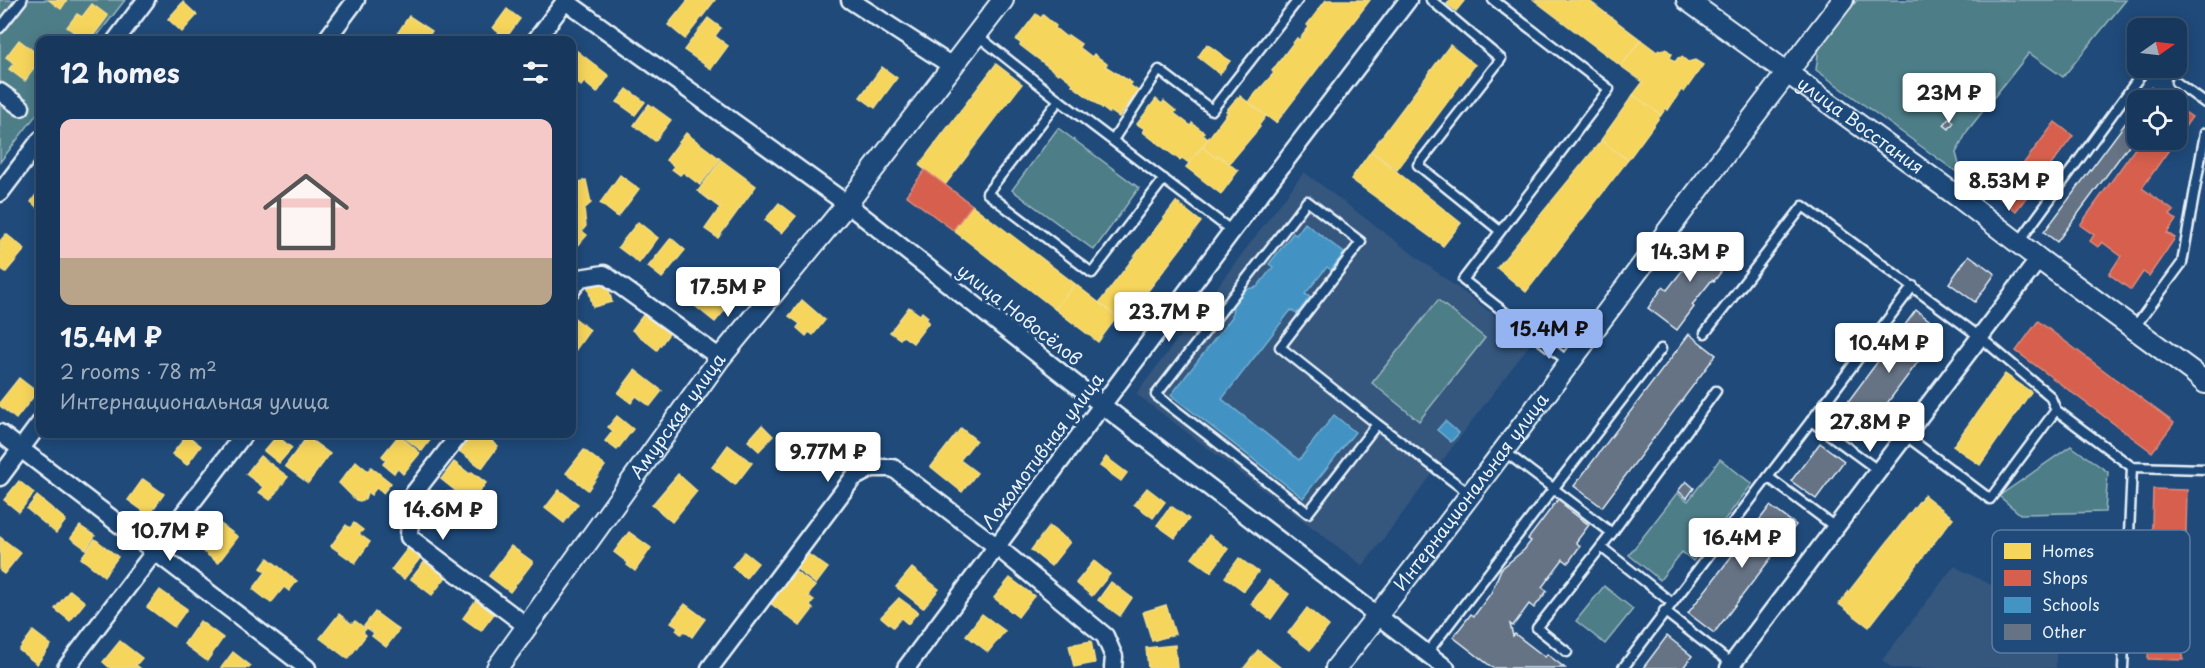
<!DOCTYPE html>
<meta charset="utf-8">
<style>
:root{--surface:#17385c;--page:#244365;--text:#f1f3f6;--muted:#9eacbb;--line:#365272;--accent:#95b2f1}
body{margin:0;font-family:"Playpen Sans",sans-serif;background:var(--page);color:var(--text);height:100vh;display:flex;flex-direction:column;font-size:22px;white-space:nowrap}
*{box-sizing:border-box;margin:0}
p{font-size:20px;color:var(--muted)}
.icon{flex:none;width:33px;height:33px;fill:none;stroke:currentColor;stroke-width:2;stroke-linecap:round;stroke-linejoin:round}
.map{position:relative;flex:1;overflow:hidden}
.drawer{position:absolute;left:36px;top:36px;width:540px;height:402px;display:flex;flex-direction:column;background:var(--surface);border-radius:12px;box-shadow:0 3px 15px #0003,0 0 0 2px var(--line)}
.drawer>*{flex:none}
.needle{width:39px;rotate:76deg}
.buttons{position:absolute;left:2127px;top:18px;display:grid;gap:12px}
.buttons a{display:grid;place-items:center;width:60px;height:60px;border-radius:12px;background:var(--surface);box-shadow:0 3px 15px #0003,0 0 0 2px var(--line);font-size:30px}
.price{position:absolute;translate:-50% -51px;padding:0 14px;border-radius:6px;background:#fff;color:#222;font-size:20px;line-height:39px;filter:drop-shadow(0 2px 3px #0008)}
.price::after{content:'';position:absolute;left:50%;top:36px;width:18px;height:14px;margin-left:-9px;background:inherit;clip-path:polygon(0 0,100% 0,50% 100%)}
.price.current{background:var(--accent);color:#111}
ul{padding:0;list-style:none}
li{display:grid;align-content:center;gap:12px;height:318px;padding:0 24px}
li span{display:grid;place-items:center;height:186px;border-radius:12px;color:#555}
li>.icon{margin-inline-start:auto}
span .icon{width:108px;height:108px;fill:#fffc;stroke-width:1}
li b{font-size:26px}
h2{display:flex;justify-content:space-between;align-items:center;height:72px;padding:0 24px;font-size:26px}
.map>svg:first-child{display:block}
.built{fill:#34567d}
.green{fill:#4e7d87;stroke:#9bb7c0;stroke-width:1.5}
.homes{fill:#f6d55c;stroke:#f2dd8b;stroke-width:1.5}
.shops{fill:#d6604d;stroke:#db8c80;stroke-width:1.5}
.schools{fill:#4393c3;stroke:#74afd3;stroke-width:1.5}
.building{fill:#667385;stroke:#e8f1f8;stroke-width:1.5}
.lines{fill:none;stroke-linecap:round;stroke-linejoin:round}
.service-casing{stroke:#e8f1f8;stroke-width:13}
.minor-casing{stroke:#e8f1f8;stroke-width:21}
.tertiary-casing{stroke:#e8f1f8;stroke-width:24}
.service{stroke:#1f4a7a;stroke-width:8}
.minor{stroke:#1f4a7a;stroke-width:16}
.tertiary{stroke:#1f4a7a;stroke-width:20}
.labels{text-anchor:middle;stroke-width:6;stroke-linejoin:round;paint-order:stroke}
.street-label{font-size:18px;fill:#e8f1f8;stroke:#1f4a7a}
.key{fill:#1f4a7a;stroke:#5b7ca0;stroke-width:1.5}
.key-label{font-size:16px;fill:#e8f1f8}
</style>
<div class="map">
<svg width="2205" height="668" viewBox="0 0 2205 668">
<rect width="100%" height="100%" fill="#1f4a7a"/>
<filter id="ink" filterUnits="userSpaceOnUse"><feTurbulence type="fractalNoise" baseFrequency=".0167" numOctaves="2"/><feDisplacementMap in="SourceGraphic" scale="12" xChannelSelector="R" yChannelSelector="G"/><feConvolveMatrix kernelMatrix="1 2 1 2 8 2 1 2 1" color-interpolation-filters="sRGB"/></filter>
<g filter="url(#ink)">
<!-- built -->
<g class="built">
<polygon points="1304,172 1531,343 1363,566 1136,394"/>
<polygon points="1954,566 2056,618 2056,668 1892,668 1882,660"/>
</g>
<!-- green -->
<g class="green">
<polygon points="0,0 125,0 94,40 40,40 40,110 0,162"/>
<polygon points="1857,0 2126,0 2063,77 2029,53 1968,130 1956,153 1962,176 1816,70 1819,47"/>
<polygon points="1058,128 1139,188 1094,250 1012,190"/>
<polygon points="1438,300 1485,338 1419,421 1372,383"/>
<polygon points="2071,446 2108,472 2105,512 2020,514 1999,496"/>
<polygon points="1720,459 1752,484 1693,561 1682,552 1660,580 1629,555 1677,493 1688,501"/>
<polygon points="1604,586 1633,609 1605,644 1576,621"/>
</g>
<!-- homes -->
<g class="homes">
<polygon points="49,0 67,0 61,9"/>
<polygon points="688,0 715,0 685,39 668,25"/>
<polygon points="1326,0 1370,0 1276,123 1248,102 1274,73 1272,71 1297,38 1299,40 1309,27 1307,25"/>
<polygon points="1451,0 1463,0 1464,1 1456,11 1447,4"/>
<polygon points="1534,0 1588,0 1641,40 1621,66"/>
<polygon points="183,2 197,15 182,32 168,19"/>
<polygon points="92,4 108,16 90,40 85,40 67,27 77,14 82,17"/>
<polygon points="507,9 520,19 506,38 493,28"/>
<polygon points="1036,14 1041,18 1043,15 1056,26 1055,28 1066,37 1068,35 1081,44 1079,47 1092,57 1094,54 1107,64 1105,66 1132,83 1130,85 1138,91 1119,117 1110,111 1109,113 1072,85 1073,83 1060,73 1058,74 1020,45 1021,43 1016,40"/>
<polygon points="409,16 432,31 426,40 393,40"/>
<polygon points="708,18 721,28 715,36 728,46 711,69 684,50"/>
<polygon points="19,40 40,56 40,60 25,81 9,69 14,63 6,57"/>
<polygon points="1641,40 1657,52 1659,50 1666,49 1672,54 1670,58 1675,62 1678,58 1682,57 1688,62 1695,60 1703,65 1684,92 1681,90 1668,110 1666,108 1661,115 1633,95 1643,82 1621,66"/>
<polygon points="1207,44 1230,61 1220,74 1198,57"/>
<polygon points="1450,45 1475,65 1397,170 1371,151"/>
<polygon points="572,47 609,76 597,93 584,82 581,86 572,78"/>
<polygon points="996,64 1022,84 945,185 919,165"/>
<polygon points="882,67 897,78 875,108 860,97"/>
<polygon points="627,89 645,102 635,115 617,102"/>
<polygon points="1633,95 1661,115 1628,160 1601,140"/>
<polygon points="1240,96 1266,116 1259,125 1260,127 1229,164 1218,155 1216,158 1202,147 1228,112 1226,111 1237,98 1239,99"/>
<polygon points="1156,99 1162,104 1164,101 1176,111 1174,113 1191,126 1192,123 1204,132 1202,134 1208,139 1189,163 1182,158 1180,160 1143,132 1145,129 1137,124"/>
<polygon points="649,104 671,120 655,141 634,125"/>
<polygon points="686,133 720,159 700,185 683,172 680,175 672,169 674,166 666,160"/>
<polygon points="1601,141 1628,160 1526,292 1497,268"/>
<polygon points="1202,147 1216,158 1218,155 1238,171 1221,194 1186,167"/>
<polygon points="1371,151 1461,223 1443,246 1351,179"/>
<polygon points="721,160 756,186 718,238 705,229 720,208 698,191"/>
<polygon points="620,175 639,189 618,217 600,203"/>
<polygon points="586,180 591,203 584,209 586,226 582,231 587,235 573,251 572,250 572,188 576,183"/>
<polygon points="40,189 40,210 31,202"/>
<polygon points="1176,202 1201,222 1124,322 1099,303"/>
<polygon points="779,203 796,216 782,233 765,220"/>
<polygon points="972,205 1075,284 1055,309 953,230"/>
<polygon points="638,222 658,238 639,263 618,247"/>
<polygon points="6,234 25,249 6,272 0,268 0,241"/>
<polygon points="671,238 685,250 662,278 648,267"/>
<polygon points="606,279 612,302 593,307 587,284"/>
<polygon points="1075,284 1117,317 1098,342 1055,309"/>
<polygon points="710,289 729,305 715,322 695,306"/>
<polygon points="802,300 825,320 813,335 809,332 806,336 797,328 800,324 789,316"/>
<polygon points="909,307 920,315 922,312 928,317 926,319 929,322 913,343 903,336 900,339 890,332"/>
<polygon points="646,311 671,331 657,350 632,330"/>
<polygon points="572,316 590,330 574,352 572,350"/>
<polygon points="635,370 662,391 650,406 636,396 631,403 618,393"/>
<polygon points="2005,374 2031,392 1980,465 1953,446"/>
<polygon points="19,378 37,392 16,419 0,406 0,402"/>
<polygon points="617,416 633,429 617,450 605,441 613,431 608,427"/>
<polygon points="762,425 773,436 759,451 748,441"/>
<polygon points="961,428 976,440 960,460 977,473 962,492 931,467"/>
<polygon points="400,434 433,434 434,435 422,451"/>
<polygon points="471,434 482,434 498,446 482,468 458,450"/>
<polygon points="187,435 201,446 187,465 172,454"/>
<polygon points="399,435 420,453 403,474 397,468 394,473 383,464 386,460 382,456"/>
<polygon points="277,436 292,448 279,463 264,451"/>
<polygon points="307,437 330,454 308,483 285,466"/>
<polygon points="728,445 752,463 735,485 712,467"/>
<polygon points="584,450 605,466 588,490 566,473"/>
<polygon points="260,456 288,477 270,500 259,492 263,487 246,474"/>
<polygon points="1106,457 1127,473 1121,481 1100,466"/>
<polygon points="356,461 368,471 371,467 391,483 383,493 376,488 371,495 367,492 365,499 360,501 356,500 339,483"/>
<polygon points="454,462 470,474 472,472 486,483 471,503 441,479"/>
<polygon points="678,474 697,491 672,522 652,505"/>
<polygon points="143,479 164,494 149,515 128,500"/>
<polygon points="19,481 34,493 19,512 4,500"/>
<polygon points="1147,488 1165,502 1153,518 1134,504"/>
<polygon points="559,490 578,504 564,523 545,508"/>
<polygon points="427,491 455,492 454,518 426,517"/>
<polygon points="1924,495 1953,518 1869,627 1839,604"/>
<polygon points="37,496 66,520 56,533 27,509"/>
<polygon points="1171,506 1189,519 1175,538 1157,525"/>
<polygon points="210,516 238,537 218,563 191,542"/>
<polygon points="354,523 363,530 359,534 370,542 355,563 331,546 346,525 350,528"/>
<polygon points="80,526 95,536 86,549 71,538"/>
<polygon points="1049,526 1070,542 1051,566 1031,550"/>
<polygon points="629,532 651,548 635,571 627,565 628,563 614,552"/>
<polygon points="1209,535 1228,549 1211,572 1192,558"/>
<polygon points="0,537 21,553 4,574 0,571"/>
<polygon points="95,539 118,557 104,576 81,558"/>
<polygon points="511,546 533,562 510,592 489,576"/>
<polygon points="408,548 421,557 404,579 391,570"/>
<polygon points="744,552 758,563 746,578 732,567"/>
<polygon points="808,554 828,568 816,584 797,569"/>
<polygon points="268,558 297,581 289,591 284,587 271,603 253,589 266,572 261,568"/>
<polygon points="1239,558 1258,572 1244,591 1225,577"/>
<polygon points="425,561 446,577 432,595 411,579"/>
<polygon points="1094,561 1110,574 1092,596 1076,583"/>
<polygon points="912,568 939,589 923,608 896,587"/>
<polygon points="796,572 815,586 808,596 814,600 810,606 813,609 800,626 770,603"/>
<polygon points="1010,578 1034,596 1018,617 994,598"/>
<polygon points="1269,580 1289,594 1271,619 1251,604"/>
<polygon points="1111,582 1132,598 1120,616 1098,600"/>
<polygon points="70,590 85,602 70,621 55,609"/>
<polygon points="160,590 187,609 174,627 147,607"/>
<polygon points="899,598 918,612 908,624 901,618 893,627 881,617"/>
<polygon points="476,600 494,614 481,631 463,618"/>
<polygon points="685,604 705,619 692,637 684,631 681,634 676,630 679,627 671,622"/>
<polygon points="1166,605 1175,634 1152,641 1143,612"/>
<polygon points="1307,608 1329,626 1310,650 1288,633"/>
<polygon points="375,612 399,630 386,647 372,636 374,633 364,626"/>
<polygon points="339,614 352,624 355,621 366,629 363,632 366,635 348,659 320,638"/>
<polygon points="982,614 1005,631 988,652 966,635"/>
<polygon points="200,621 223,638 207,661 184,644"/>
<polygon points="33,631 51,645 37,664 19,650"/>
<polygon points="120,641 142,658 136,665 140,668 110,668 103,662"/>
<polygon points="1091,641 1095,663 1074,667 1069,645"/>
<polygon points="1175,645 1177,668 1148,668 1146,648"/>
<polygon points="1258,650 1281,668 1244,668"/>
<polygon points="233,652 251,666 249,668 221,668"/>
</g>
<!-- shops -->
<g class="shops">
<polygon points="2151,87 2155,90 2169,100 2151,100 2145,96"/>
<polygon points="2176,106 2192,117 2142,188 2174,211 2170,215 2176,220 2167,233 2175,238 2149,276 2143,272 2131,290 2109,274 2121,256 2102,242 2098,247 2090,241 2094,235 2080,225 2141,140 2176,140"/>
<polygon points="2055,122 2073,136 2016,211 1998,197"/>
<polygon points="925,170 972,205 953,230 906,195"/>
<polygon points="2038,321 2174,423 2152,452 2016,351"/>
<polygon points="2153,489 2187,490 2183,660 2148,659"/>
</g>
<!-- schools -->
<g class="schools">
<polygon points="1305,223 1344,253 1331,270 1327,267 1305,294 1310,297 1297,314 1291,310 1222,399 1299,460 1334,415 1355,432 1303,498 1171,395 1232,317 1233,302 1243,290 1257,287 1273,267 1269,264 1293,233 1296,235"/>
<polygon points="1445,421 1459,433 1451,442 1437,430"/>
</g>
<!-- building -->
<g class="building">
<polygon points="2136,109 2138,133 2057,242 2044,232"/>
<polygon points="1949,118 1954,122 1949,129 1944,125"/>
<polygon points="1702,236 1731,259 1714,281 1712,280 1692,305 1694,307 1677,330 1648,308 1663,287 1667,290 1689,262 1684,259"/>
<polygon points="1969,255 1995,274 1975,302 1949,283"/>
<polygon points="1916,310 1942,330 1861,438 1835,419"/>
<polygon points="1689,334 1716,355 1602,507 1574,486"/>
<polygon points="1820,443 1844,461 1816,499 1791,481"/>
<polygon points="1686,481 1694,488 1687,498 1678,491"/>
<polygon points="1559,498 1566,503 1564,506 1589,525 1576,542 1580,546 1568,563 1563,559 1542,587 1547,591 1534,608 1529,604 1513,626 1510,624 1513,636 1515,634 1545,657 1547,654 1565,668 1493,668 1453,637 1471,614 1474,616 1491,593 1501,569 1524,550 1531,541 1528,539"/>
<polygon points="1770,506 1796,525 1714,633 1688,613"/>
<polygon points="1667,636 1692,656 1683,668 1643,668"/>
</g>
<g class="lines">
<!-- service casing -->
<g class="service-casing">
<g id="service">
<polyline points="1431,0 1501,59 1418,165 1500,231"/>
<polyline points="1493,0 1609,89 1463,280 1570,363"/>
<polyline points="0,28 22,0"/>
<polyline points="977,35 1059,100 1232,231"/>
<polyline points="2176,82 2205,103"/>
<polyline points="1059,100 987,193 1092,273 1164,179"/>
<polyline points="1113,140 1159,70 1212,110 1298,0"/>
<polyline points="2019,242 2146,68"/>
<polyline points="2134,328 2182,263 2205,133"/>
<polyline points="1705,333 1803,206 1980,337 2050,396 2056,410 2132,467 2205,469"/>
<polyline points="1377,424 1308,513 1156,395 1307,201 1361,242 1280,347 1377,424 1470,494"/>
<polyline points="1905,435 1990,499 2056,410"/>
<polyline points="1504,451 1612,533 1601,547"/>
<polyline points="1879,471 1811,421 1913,286"/>
<polyline points="1768,477 1811,421"/>
<polyline points="1612,533 1716,391"/>
<polyline points="1664,611 1732,664"/>
<polyline points="1567,652 1537,628 1601,547 1671,602"/>
<polyline points="1427,653 1661,349"/>
<polyline points="1623,668 1768,477 1835,527"/>
<polyline points="2123,668 2132,467"/>
</g>
</g>
<!-- minor casing -->
<g class="minor-casing">
<g id="minor">
<polyline points="564,0 847,204 1102,405 1446,668"/>
<polyline points="850,0 952,66"/>
<polyline points="116,40 146,0"/>
<polyline points="326,40 356,0"/>
<polyline points="536,40 566,0"/>
<polyline points="0,92 21,107"/>
<polyline points="0,193 40,140"/>
<polyline points="572,289 580,278 604,274 720,358"/>
<polyline points="0,433 307,668"/>
<polyline points="460,434 411,497 409,537 528,627"/>
<polyline points="0,477 40,423"/>
<polyline points="66,668 244,434"/>
<polyline points="710,668 853,478 872,468 893,468 996,546 1105,636 1114,657 1113,668"/>
<polyline points="906,668 1232,231 1408,0"/>
<polyline points="1729,668 2039,259"/>
</g>
</g>
<!-- tertiary casing -->
<g class="tertiary-casing">
<g id="tertiary">
<path id="s1" d="M 1687,0 L 1961,199 L 2039,259 L 2193,372 L 2205,383"/>
<path id="s2" d="M 497,668 L 720,358 L 847,204 L 1003,0"/>
<path id="s3" d="M 1336,668 C 1510,449 1671,221 1843,0"/>
</g>
</g>
<!-- service -->
<use href="#service" class="service"/>
<!-- minor -->
<use href="#minor" class="minor"/>
<!-- tertiary -->
<use href="#tertiary" class="tertiary"/>
</g>
</g>
<g class="labels">
<!-- street labels -->
<g class="street-label">
<text dy="6" stroke="none"><textPath href="#s1" startOffset="214">улица Восстания</textPath></text>
<text transform="translate(1019 315) rotate(38)" y="6">улица Новосёлов</text>
<text dy="6" stroke="none"><textPath href="#s2" startOffset="310">Амурская улица</textPath></text>
<text transform="translate(1043 451) rotate(-53)" y="6">Локомотивная улица</text>
<text dy="6" stroke="none"><textPath href="#s3" startOffset="222">Интернациональная улица</textPath></text>
</g>
</g>
<!-- legend -->
<rect x="1992" y="530" width="198" height="123" rx="9" class="key"/>
<rect x="2004" y="543" width="27" height="16" fill="#f6d55c"/>
<rect x="2004" y="570" width="27" height="16" fill="#d6604d"/>
<rect x="2004" y="597" width="27" height="16" fill="#4393c3"/>
<rect x="2004" y="624" width="27" height="16" fill="#667385"/>
<g class="key-label">
<text x="2042" y="557">Homes</text>
<text x="2042" y="584">Shops</text>
<text x="2042" y="611">Schools</text>
<text x="2042" y="638">Other</text>
</g>
</svg>
<div class="buttons">
<a><svg class="needle" viewBox="-14 -14 28 28"><path d="M0-13l5 13h-10z" fill="#e53935"/><path d="M0 13l5-13h-10z" fill="#9eacbb"/></svg></a>
<a><svg class="icon" aria-label="locate" viewBox="0 0 24 24"><circle cx="12" cy="12" r="6"/><path d="M12 2v4M12 18v4M2 12h4M18 12h4"/></svg></a>
</div>
<b class="price" style="left:1949px;top:124px">23M ₽</b>
<b class="price" style="left:2009px;top:212px">8.53M ₽</b>
<b class="price" style="left:1690px;top:283px">14.3M ₽</b>
<b class="price" style="left:728px;top:318px">17.5M ₽</b>
<b class="price" style="left:1169px;top:343px">23.7M ₽</b>
<b class="price current" style="left:1549px;top:360px">15.4M ₽</b>
<b class="price" style="left:1889px;top:374px">10.4M ₽</b>
<b class="price" style="left:1870px;top:453px">27.8M ₽</b>
<b class="price" style="left:828px;top:483px">9.77M ₽</b>
<b class="price" style="left:443px;top:541px">14.6M ₽</b>
<b class="price" style="left:170px;top:562px">10.7M ₽</b>
<b class="price" style="left:1742px;top:569px">16.4M ₽</b>
<section class="drawer">
<h2>12 homes<svg class="icon" aria-label="filters" viewBox="0 0 24 24"><path d="M4 7h16M4 17h16"/><circle cx="9" cy="7" r="2"/><circle cx="15" cy="17" r="2"/></svg></h2>
<ul>
<li><span style="background:linear-gradient(#f6c9c9 75%,#b9a48a 0)"><svg class="icon" aria-label="home" viewBox="0 0 24 24"><path d="M3 11l9-7 9 7M6 9v11h12V9"/></svg></span><div><b>15.4M ₽</b><p>2 rooms · 78 m²</p><p>Интернациональная улица</p></div></li>
</ul>
</section>
</div>
